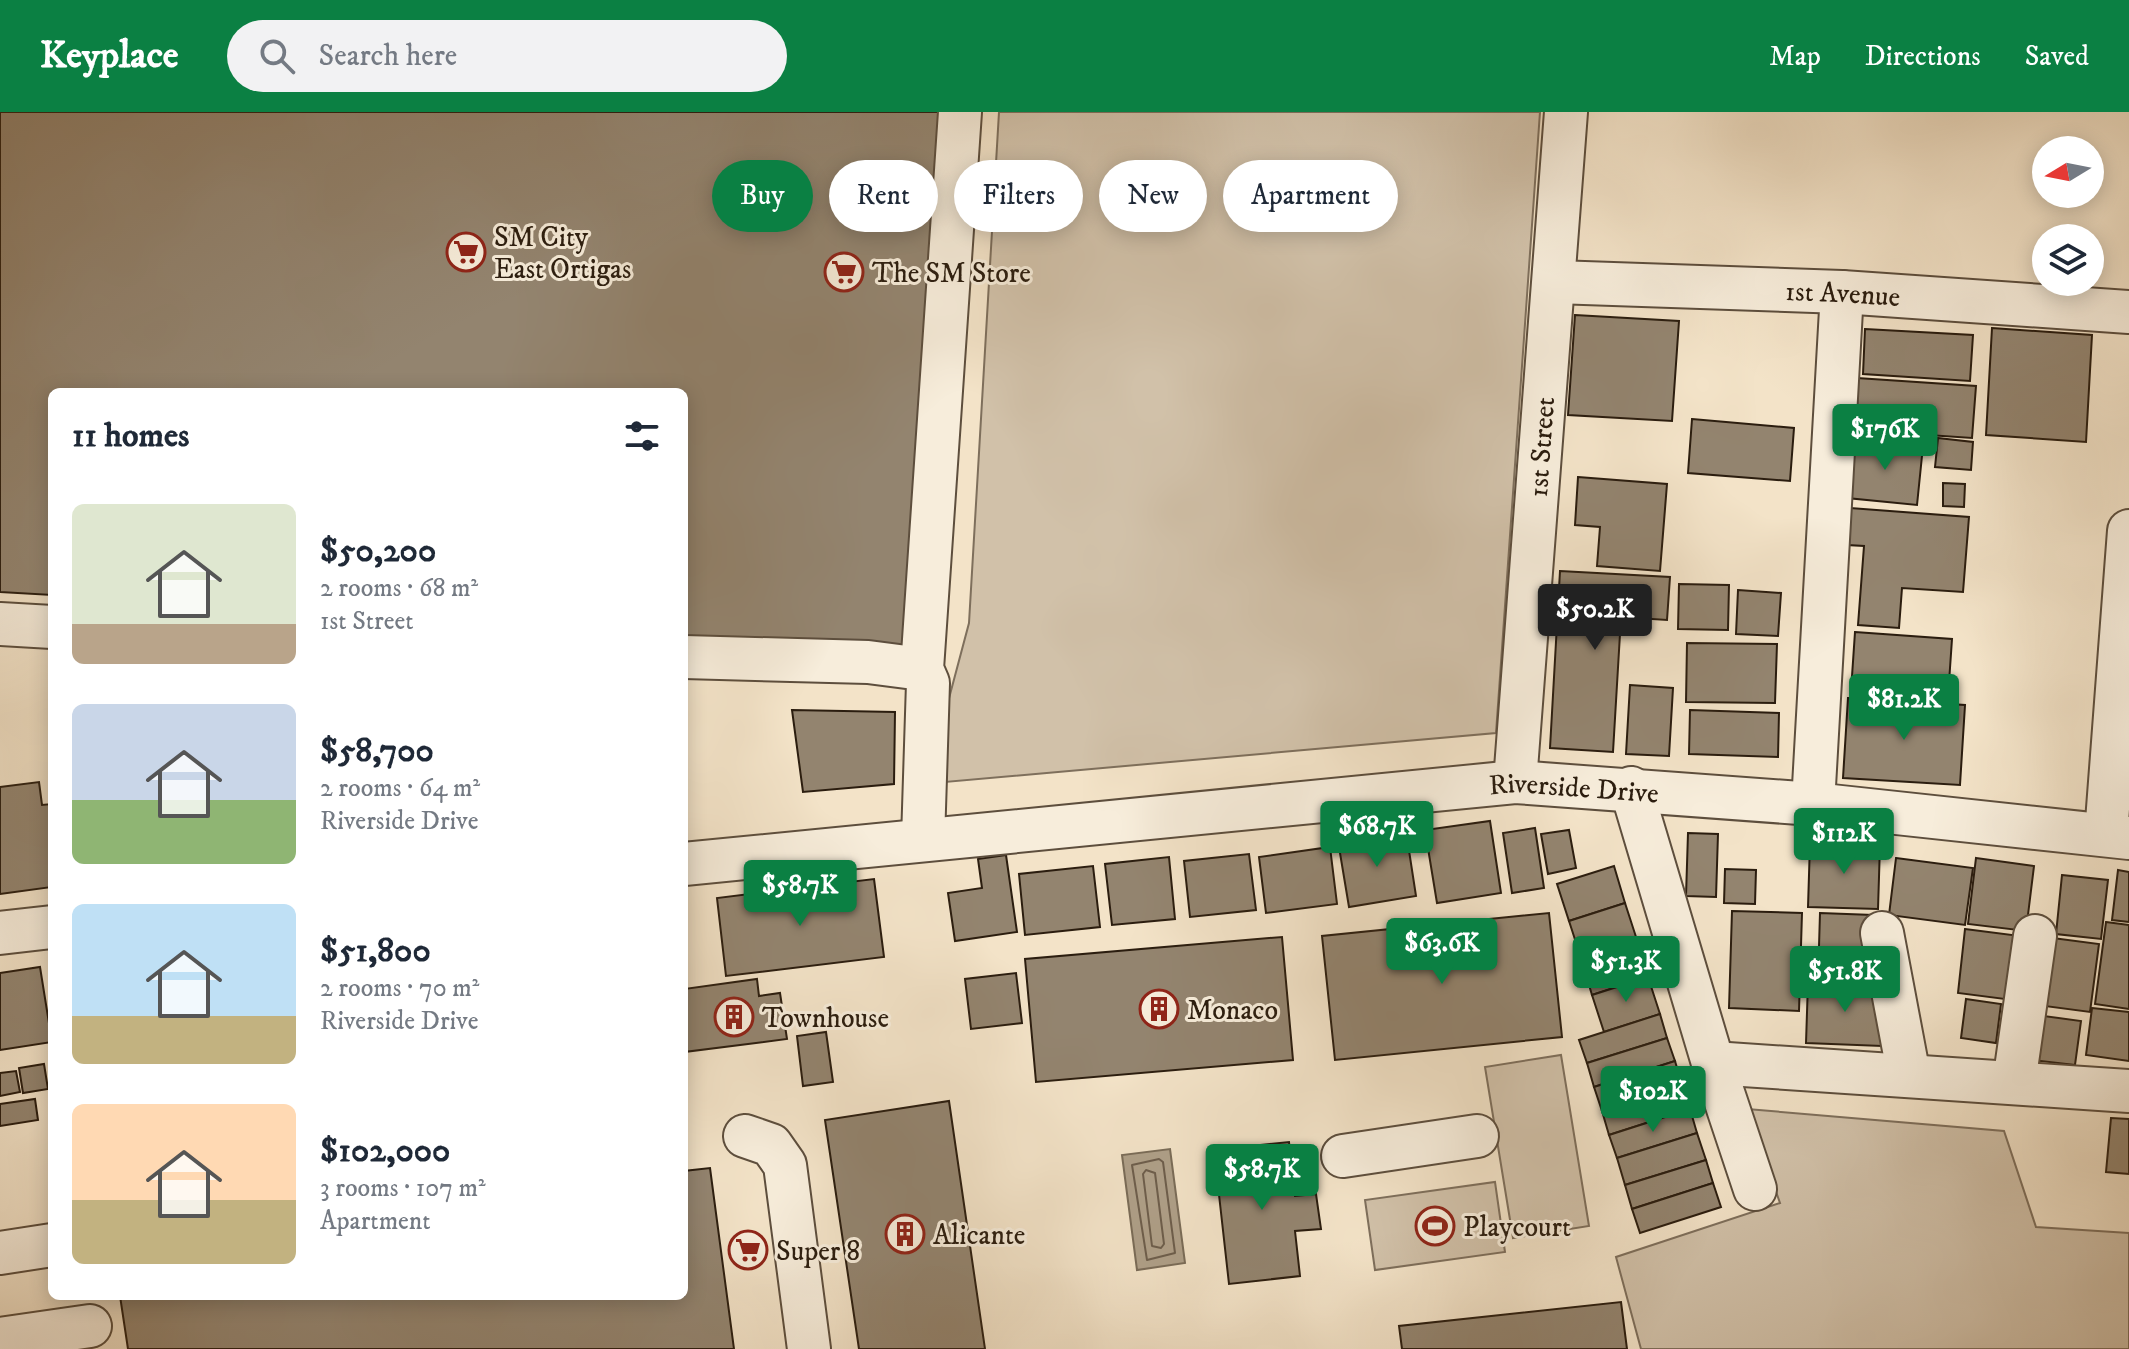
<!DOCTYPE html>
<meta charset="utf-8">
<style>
:root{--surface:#fff;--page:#f2f2f3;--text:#1f2937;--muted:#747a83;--accent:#0b8043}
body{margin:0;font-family:"IM FELL DW Pica",serif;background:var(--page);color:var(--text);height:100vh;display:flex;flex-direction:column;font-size:30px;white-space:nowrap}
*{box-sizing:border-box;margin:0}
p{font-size:26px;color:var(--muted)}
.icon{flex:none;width:44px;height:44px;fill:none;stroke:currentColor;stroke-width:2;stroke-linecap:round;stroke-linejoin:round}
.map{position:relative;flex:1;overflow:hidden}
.details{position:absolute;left:48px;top:276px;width:640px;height:912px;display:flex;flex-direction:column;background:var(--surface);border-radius:12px;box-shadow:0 4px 20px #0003}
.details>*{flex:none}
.guide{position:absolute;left:712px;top:48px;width:760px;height:72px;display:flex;gap:16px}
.needle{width:52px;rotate:260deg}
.fabs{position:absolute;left:2032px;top:24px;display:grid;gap:16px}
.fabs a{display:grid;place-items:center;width:72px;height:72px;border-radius:50%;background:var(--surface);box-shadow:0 4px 20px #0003;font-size:40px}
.price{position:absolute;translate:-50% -68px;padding:0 18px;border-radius:8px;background:var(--accent);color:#fff;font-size:26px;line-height:52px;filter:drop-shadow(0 2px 4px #0008)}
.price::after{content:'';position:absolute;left:50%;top:48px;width:24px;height:18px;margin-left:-12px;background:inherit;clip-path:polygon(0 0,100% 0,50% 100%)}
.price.current{background:#222;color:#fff}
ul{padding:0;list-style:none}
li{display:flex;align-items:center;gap:24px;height:200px;padding:0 24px}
li span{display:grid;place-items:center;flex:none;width:224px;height:160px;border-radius:12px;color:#555}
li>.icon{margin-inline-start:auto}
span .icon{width:96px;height:96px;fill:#fffc;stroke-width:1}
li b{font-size:34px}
h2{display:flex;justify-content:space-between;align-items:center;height:96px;padding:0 24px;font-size:34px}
.tag{padding:0 28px;border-radius:36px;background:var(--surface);box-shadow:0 4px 20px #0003;font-size:28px;line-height:72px}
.tag.current{background:var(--accent);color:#fff}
header{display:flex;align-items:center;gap:48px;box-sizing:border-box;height:112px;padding:0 40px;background:var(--accent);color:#fff}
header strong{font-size:38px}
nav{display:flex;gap:44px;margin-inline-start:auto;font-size:28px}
.search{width:560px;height:72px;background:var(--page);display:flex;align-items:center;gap:20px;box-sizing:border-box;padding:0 28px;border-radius:44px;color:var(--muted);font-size:30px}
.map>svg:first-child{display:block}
.green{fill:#d1c1a9;stroke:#7e6f5c;stroke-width:2}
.water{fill:#afa089;stroke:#7a6c58;stroke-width:2}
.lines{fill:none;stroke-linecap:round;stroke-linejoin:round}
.shore{stroke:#6d5e4c;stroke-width:2}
.building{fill:#93846f;stroke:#2b1d0f;stroke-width:2}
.minor-casing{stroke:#5d4e3d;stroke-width:46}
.minor{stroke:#f7eddb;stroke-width:42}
.labels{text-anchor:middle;stroke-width:6;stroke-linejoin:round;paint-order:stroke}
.poi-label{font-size:28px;fill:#2b1d0f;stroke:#f7eddb;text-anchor:start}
.street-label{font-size:28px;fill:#2b1d0f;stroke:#f7eddb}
</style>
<header>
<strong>Keyplace</strong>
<div class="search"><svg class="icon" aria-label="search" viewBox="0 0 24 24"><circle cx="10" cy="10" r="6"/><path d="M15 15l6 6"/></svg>Search here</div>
<nav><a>Map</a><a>Directions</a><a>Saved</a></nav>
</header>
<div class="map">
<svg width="2129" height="1237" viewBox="0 0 2129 1237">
<rect width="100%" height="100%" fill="#f3e3c8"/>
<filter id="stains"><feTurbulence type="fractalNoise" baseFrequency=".0025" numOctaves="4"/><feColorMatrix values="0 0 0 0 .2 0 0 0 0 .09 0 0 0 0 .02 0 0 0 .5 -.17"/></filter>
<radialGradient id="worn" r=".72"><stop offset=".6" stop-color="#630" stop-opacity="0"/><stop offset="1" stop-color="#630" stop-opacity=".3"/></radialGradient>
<!-- green -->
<g class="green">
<polygon points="999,0 1540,0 1496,621 934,671 948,590 969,511"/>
<polygon points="1561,943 1589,1114 1513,1126 1485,955"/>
<polygon points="1747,997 2004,1019 2036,1115 2129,1121 2129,1237 1641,1237 1616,1145 1780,1091"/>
<polygon points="1495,1070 1505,1140 1375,1158 1365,1088"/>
</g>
<!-- water -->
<polygon class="water" points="1170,1037 1185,1151 1137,1158 1122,1043"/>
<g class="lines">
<!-- shore -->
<g class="shore">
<polygon points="1159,1047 1163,1050 1175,1141 1147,1148 1132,1053"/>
<polygon points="1146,1058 1155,1061 1164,1132 1161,1136 1152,1134 1143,1062"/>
</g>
</g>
<!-- building -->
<g class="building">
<polygon points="0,0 941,0 905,543 684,527 684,280 52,280 52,483 0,480"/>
<polygon points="1575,203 1679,209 1672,309 1568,303"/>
<polygon points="1992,216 2092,223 2086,330 1986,323"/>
<polygon points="1865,217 1973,223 1970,269 1863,262"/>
<polygon points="1857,266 1976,274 1972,326 1854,318"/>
<polygon points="1692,307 1794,316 1790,369 1688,361"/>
<polygon points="1938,326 1973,330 1971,358 1935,355"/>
<polygon points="1852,327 1923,334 1917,393 1847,386"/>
<polygon points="1578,365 1667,372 1660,459 1597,454 1600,415 1575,413"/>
<polygon points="1943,371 1965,372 1964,395 1943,394"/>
<polygon points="1850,396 1969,405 1963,480 1902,476 1899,516 1858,513 1864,434 1847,433"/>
<polygon points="1560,459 1670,465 1667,508 1621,505 1613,640 1550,636"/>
<polygon points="1679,472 1729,473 1728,518 1678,517"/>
<polygon points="1738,478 1781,481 1778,524 1736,522"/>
<polygon points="1855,520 1952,527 1948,585 1851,579"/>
<polygon points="1687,531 1777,532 1775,591 1686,590"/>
<polygon points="1630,573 1673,576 1669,644 1626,642"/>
<polygon points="1848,586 1965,593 1960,673 1843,666"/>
<polygon points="792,598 895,600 894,672 803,680"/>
<polygon points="1690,598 1779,601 1778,645 1689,642"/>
<polygon points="39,670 42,693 52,692 52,775 0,782 0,675"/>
<polygon points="1490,709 1501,781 1437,791 1425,718"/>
<polygon points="1535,716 1544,776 1512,781 1503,721"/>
<polygon points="1569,718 1576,756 1548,762 1541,722"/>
<polygon points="1406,719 1416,784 1349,795 1338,729"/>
<polygon points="1688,721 1718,722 1716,785 1686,784"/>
<polygon points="1810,731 1880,733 1878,797 1808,795"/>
<polygon points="1330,735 1337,792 1266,801 1259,745"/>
<polygon points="1249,742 1256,798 1190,805 1184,749"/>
<polygon points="1006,743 1017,820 955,829 948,781 982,776 978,747"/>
<polygon points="1169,745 1175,807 1112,813 1105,752"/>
<polygon points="1896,746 1973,756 1965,813 1889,803"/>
<polygon points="1976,746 2034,754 2026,819 1968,812"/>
<polygon points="1093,754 1100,815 1025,823 1019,762"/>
<polygon points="1614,754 1625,791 1569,809 1557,772"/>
<polygon points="1725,757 1756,758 1755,792 1724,791"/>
<polygon points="2118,758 2129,760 2129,810 2112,808"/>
<polygon points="2062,763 2108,768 2101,827 2056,822"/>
<polygon points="874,767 884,845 726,864 717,786"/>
<polygon points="1625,791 1637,828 1581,846 1569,809"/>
<polygon points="1732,799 1802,801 1799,899 1729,896"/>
<polygon points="1549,801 1562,925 1335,948 1322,824"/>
<polygon points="1820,801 1873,803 1871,870 1818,868"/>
<polygon points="2106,810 2129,813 2129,897 2095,892"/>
<polygon points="1965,817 2028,825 2020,889 1958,881"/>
<polygon points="1282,825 1293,948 1036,970 1025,847"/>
<polygon points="2045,825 2099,832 2090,900 2037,893"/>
<polygon points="1637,828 1648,865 1592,883 1581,846"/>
<polygon points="40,855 52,930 0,938 0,861"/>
<polygon points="1016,861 1022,911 971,917 965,867"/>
<polygon points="1648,865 1660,902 1604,920 1592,883"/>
<polygon points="757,867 759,884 780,881 787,927 684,940 684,877"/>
<polygon points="1808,870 1883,873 1882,934 1806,931"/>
<polygon points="1966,887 2001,892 1996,931 1961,926"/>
<polygon points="2092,896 2129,900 2129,949 2086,943"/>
<polygon points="1660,902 1667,926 1587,951 1579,928"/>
<polygon points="2029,902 2081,909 2075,953 2023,947"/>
<polygon points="826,920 833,970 803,974 797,924"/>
<polygon points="1667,926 1675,949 1594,975 1587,951"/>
<polygon points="1675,949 1682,973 1602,999 1594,975"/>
<polygon points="44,952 48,977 23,981 19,956"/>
<polygon points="16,959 20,980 0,984 0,961"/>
<polygon points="1682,973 1690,997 1609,1023 1602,999"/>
<polygon points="35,987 38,1008 0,1014 0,992"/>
<polygon points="949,989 985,1237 859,1237 825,1008"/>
<polygon points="1690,997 1697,1021 1617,1046 1609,1023"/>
<polygon points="2111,1006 2129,1007 2129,1062 2106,1060"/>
<polygon points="1697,1021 1706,1048 1625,1073 1617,1046"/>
<polygon points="1289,1030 1295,1084 1316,1082 1321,1117 1295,1119 1300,1164 1229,1172 1214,1038"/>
<polygon points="1706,1048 1713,1071 1632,1097 1625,1073"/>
<polygon points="710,1056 734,1237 128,1237 120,1184 684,1184 684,1059"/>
<polygon points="1713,1071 1721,1095 1640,1121 1632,1097"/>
<polygon points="1621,1190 1627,1237 1402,1237 1399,1214"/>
</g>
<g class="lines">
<!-- minor casing -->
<g class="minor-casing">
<g id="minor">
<path id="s1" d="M 1555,170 L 1842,180 L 2129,200"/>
<polyline points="0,512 52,515"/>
<polyline points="684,545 868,550 922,557"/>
<path id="s2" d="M 1515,670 L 1566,0"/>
<polyline points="1631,676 1713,951 1755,1077"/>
<polyline points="1813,692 1842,180"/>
<polyline points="2106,723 2129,419"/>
<polyline points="923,728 928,571 922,557 960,0"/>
<path id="s3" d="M 684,752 L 1515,670 L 1813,692 L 2129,726"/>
<polyline points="0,821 52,815"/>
<polyline points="1882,821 1909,964"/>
<polyline points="1713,951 2129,979"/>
<polyline points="2014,971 2035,824"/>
<polyline points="745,1024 771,1033 785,1053 809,1237"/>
<polyline points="1343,1044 1477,1024"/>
<polyline points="0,1141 52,1133"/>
<polyline points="0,1227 90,1214"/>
</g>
</g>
<!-- minor -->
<use href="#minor" class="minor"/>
</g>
<!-- icons -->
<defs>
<g id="supermarket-ring" transform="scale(2)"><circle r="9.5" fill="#f7eddb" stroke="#8f2418" stroke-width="1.5"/><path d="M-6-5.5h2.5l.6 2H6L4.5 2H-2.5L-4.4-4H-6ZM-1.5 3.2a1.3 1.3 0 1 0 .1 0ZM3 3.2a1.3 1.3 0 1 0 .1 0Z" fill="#8f2418"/></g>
<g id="building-ring" transform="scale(2)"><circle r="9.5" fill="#f7eddb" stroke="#8f2418" stroke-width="1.5"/><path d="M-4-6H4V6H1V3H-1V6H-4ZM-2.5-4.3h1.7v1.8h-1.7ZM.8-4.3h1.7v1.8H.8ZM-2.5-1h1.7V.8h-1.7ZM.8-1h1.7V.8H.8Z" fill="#8f2418"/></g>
<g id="stadium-ring" transform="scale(2)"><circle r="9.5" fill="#f7eddb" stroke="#8f2418" stroke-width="1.5"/><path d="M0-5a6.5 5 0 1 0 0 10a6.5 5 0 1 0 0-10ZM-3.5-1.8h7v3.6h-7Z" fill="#8f2418"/></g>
</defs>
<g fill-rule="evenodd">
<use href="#supermarket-ring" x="466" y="140"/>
<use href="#supermarket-ring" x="844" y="160"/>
<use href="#building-ring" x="1159" y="897"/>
<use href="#building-ring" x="734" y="905"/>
<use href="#stadium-ring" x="1435" y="1114"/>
<use href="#building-ring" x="905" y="1122"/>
<use href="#supermarket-ring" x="748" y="1138"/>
</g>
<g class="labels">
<!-- poi labels -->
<g class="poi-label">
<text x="494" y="134">SM City<tspan x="494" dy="32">East Ortigas</tspan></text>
<text x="872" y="170">The SM Store</text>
<text x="1187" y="907">Monaco</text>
<text x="762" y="915">Townhouse</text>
<text x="1463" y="1124">Playcourt</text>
<text x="933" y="1132">Alicante</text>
<text x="776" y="1148">Super 8</text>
</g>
<!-- street labels -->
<g class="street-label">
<text dy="10" stroke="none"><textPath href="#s1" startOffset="288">1st Avenue</textPath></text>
<text dy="10" stroke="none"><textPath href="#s2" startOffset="336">1st Street</textPath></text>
<text dy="10" stroke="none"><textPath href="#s3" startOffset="894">Riverside Drive</textPath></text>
</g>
</g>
<rect width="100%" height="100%" filter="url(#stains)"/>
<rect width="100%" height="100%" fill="url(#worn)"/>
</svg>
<div class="fabs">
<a><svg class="needle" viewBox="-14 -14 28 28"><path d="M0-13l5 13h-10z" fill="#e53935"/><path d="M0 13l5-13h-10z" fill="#747a83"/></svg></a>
<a><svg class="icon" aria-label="layers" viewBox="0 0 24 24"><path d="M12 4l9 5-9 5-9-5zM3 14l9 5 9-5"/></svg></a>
</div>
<b class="price" style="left:1885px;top:360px">$176K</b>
<b class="price current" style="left:1595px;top:540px">$50.2K</b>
<b class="price" style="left:1904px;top:630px">$81.2K</b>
<b class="price" style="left:1377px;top:757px">$68.7K</b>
<b class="price" style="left:1844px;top:764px">$112K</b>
<b class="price" style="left:800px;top:816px">$58.7K</b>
<b class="price" style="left:1442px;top:874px">$63.6K</b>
<b class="price" style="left:1626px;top:892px">$51.3K</b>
<b class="price" style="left:1845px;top:902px">$51.8K</b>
<b class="price" style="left:1653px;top:1022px">$102K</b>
<b class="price" style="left:1262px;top:1100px">$58.7K</b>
<div class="guide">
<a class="tag current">Buy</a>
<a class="tag">Rent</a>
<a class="tag">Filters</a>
<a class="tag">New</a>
<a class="tag">Apartment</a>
</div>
<section class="details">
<h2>11 homes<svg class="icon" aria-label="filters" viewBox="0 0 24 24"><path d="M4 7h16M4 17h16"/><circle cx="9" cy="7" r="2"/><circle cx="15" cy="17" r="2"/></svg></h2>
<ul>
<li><span style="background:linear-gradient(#dfe7d0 75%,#b9a48a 0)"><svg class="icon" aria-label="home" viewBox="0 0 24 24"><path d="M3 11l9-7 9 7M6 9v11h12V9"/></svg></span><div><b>$50,200</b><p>2 rooms · 68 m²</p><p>1st Street</p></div></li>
<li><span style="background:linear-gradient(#c9d6e8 60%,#8fb573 0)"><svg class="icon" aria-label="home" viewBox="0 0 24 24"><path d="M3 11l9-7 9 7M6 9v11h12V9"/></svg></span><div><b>$58,700</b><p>2 rooms · 64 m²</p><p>Riverside Drive</p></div></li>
<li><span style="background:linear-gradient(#bfe0f5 70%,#c2b280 0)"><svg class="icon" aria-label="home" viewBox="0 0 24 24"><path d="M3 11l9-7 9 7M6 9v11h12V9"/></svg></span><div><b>$51,800</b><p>2 rooms · 70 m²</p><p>Riverside Drive</p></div></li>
<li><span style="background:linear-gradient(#ffd9b3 60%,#c2b280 0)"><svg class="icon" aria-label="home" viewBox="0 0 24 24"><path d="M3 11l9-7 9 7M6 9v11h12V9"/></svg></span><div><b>$102,000</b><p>3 rooms · 107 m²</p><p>Apartment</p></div></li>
</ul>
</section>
</div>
